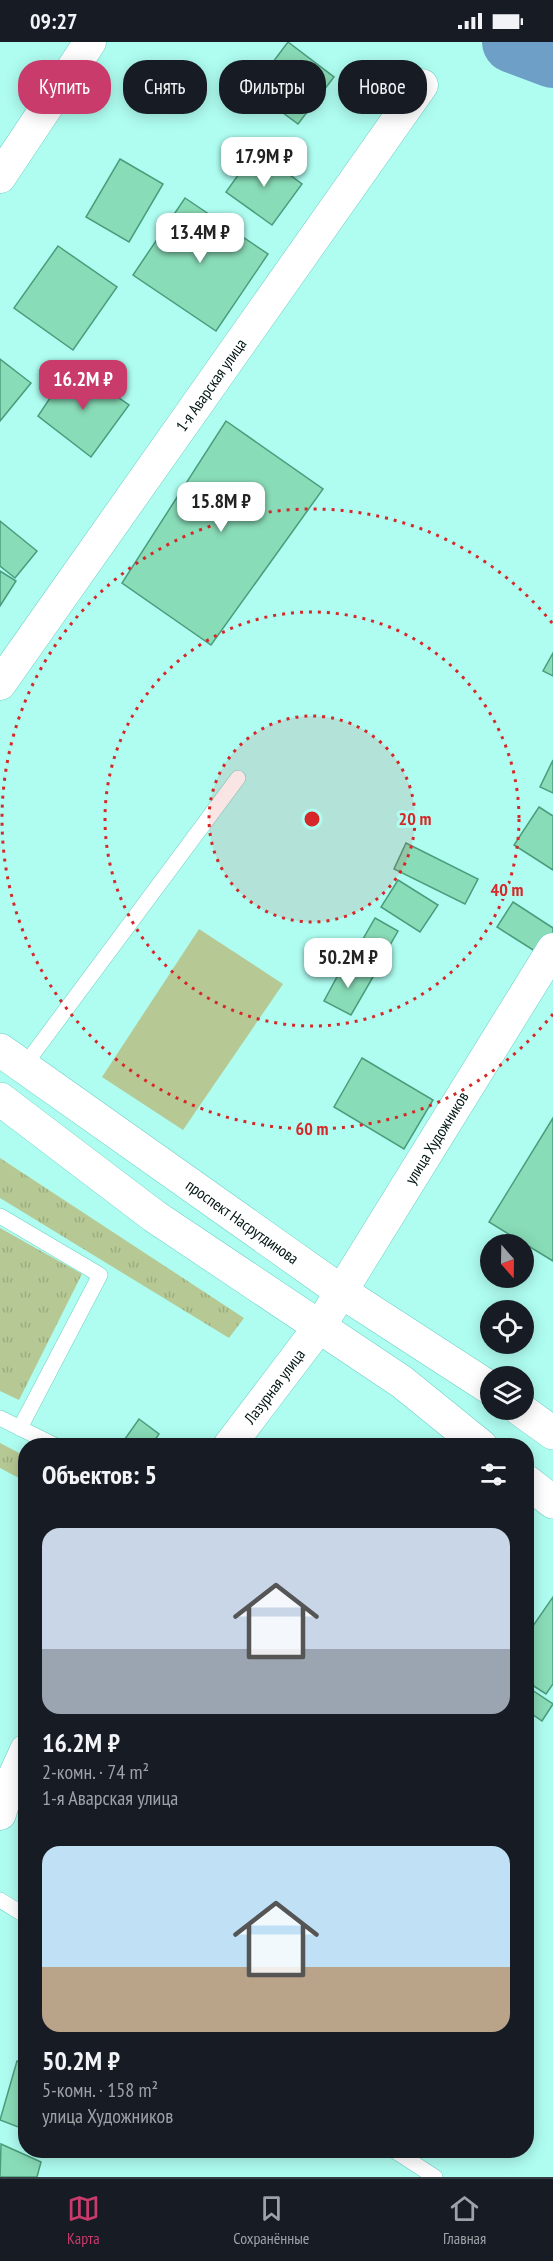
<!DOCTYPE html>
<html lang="ru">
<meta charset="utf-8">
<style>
:root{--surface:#171b24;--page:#20242c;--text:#f1f3f6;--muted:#9ea1a6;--line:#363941;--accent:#c83b6b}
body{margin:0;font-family:"PT Sans Narrow",sans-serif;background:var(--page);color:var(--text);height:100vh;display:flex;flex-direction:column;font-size:22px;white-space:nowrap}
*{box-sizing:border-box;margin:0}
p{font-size:20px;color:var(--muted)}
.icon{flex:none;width:33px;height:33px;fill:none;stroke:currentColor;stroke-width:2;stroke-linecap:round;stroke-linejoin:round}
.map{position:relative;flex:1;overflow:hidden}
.side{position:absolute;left:18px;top:1396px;width:516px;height:720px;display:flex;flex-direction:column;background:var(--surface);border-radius:24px;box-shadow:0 3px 15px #0003}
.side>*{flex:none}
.top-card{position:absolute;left:18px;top:18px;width:518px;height:54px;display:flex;gap:12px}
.needle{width:39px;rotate:160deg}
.controls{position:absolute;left:480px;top:1192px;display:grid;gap:12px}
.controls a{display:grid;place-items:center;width:54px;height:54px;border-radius:50%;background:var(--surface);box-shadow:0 3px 15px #0003;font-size:30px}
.price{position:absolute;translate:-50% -51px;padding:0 14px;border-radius:12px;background:#fff;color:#222;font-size:20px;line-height:39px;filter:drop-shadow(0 2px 3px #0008)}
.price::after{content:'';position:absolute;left:50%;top:36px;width:18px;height:14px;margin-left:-9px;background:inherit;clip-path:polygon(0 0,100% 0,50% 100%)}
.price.selected{background:var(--accent);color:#fff}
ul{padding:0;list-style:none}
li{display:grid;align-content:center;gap:12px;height:318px;padding:0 24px}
li span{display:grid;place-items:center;height:186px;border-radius:18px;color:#555}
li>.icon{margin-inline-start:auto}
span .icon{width:108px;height:108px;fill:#fffc;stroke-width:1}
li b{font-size:26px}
h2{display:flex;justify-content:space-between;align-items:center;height:72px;padding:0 24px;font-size:26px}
.chip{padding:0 21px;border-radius:24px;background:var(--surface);box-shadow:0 3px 15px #0003;font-size:21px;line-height:54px}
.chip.selected{background:var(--accent);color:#fff}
.status{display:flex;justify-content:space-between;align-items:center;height:42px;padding:0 30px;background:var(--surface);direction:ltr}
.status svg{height:16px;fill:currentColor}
.tab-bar{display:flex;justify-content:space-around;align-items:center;height:84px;border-top:2px solid var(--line);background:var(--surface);font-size:16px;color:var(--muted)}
.tab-bar a{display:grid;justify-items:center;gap:3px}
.tab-bar .selected{color:var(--accent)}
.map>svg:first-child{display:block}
.grass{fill:url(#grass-tufts)}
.garden{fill:#b6c994}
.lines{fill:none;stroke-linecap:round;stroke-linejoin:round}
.river{stroke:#6d9fc7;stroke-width:62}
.building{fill:#89dcb8;stroke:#4a9d7b;stroke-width:1.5}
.service-casing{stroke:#6bd0c3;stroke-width:16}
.minor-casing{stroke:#6bd0c3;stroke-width:33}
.secondary-casing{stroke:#6bd0c3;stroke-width:34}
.service{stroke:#fff;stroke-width:15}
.minor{stroke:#fff;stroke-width:32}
.secondary{stroke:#fff;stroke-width:33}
.ring{fill:none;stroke:#d62828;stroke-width:3;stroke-dasharray:3 6}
.labels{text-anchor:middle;stroke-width:6;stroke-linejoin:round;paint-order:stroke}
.street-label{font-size:16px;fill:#011412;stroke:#affdf1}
.centre{fill:#d62828;stroke:#affdf1;stroke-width:3}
.ring-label{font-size:18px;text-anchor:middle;font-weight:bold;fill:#d62828;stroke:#affdf1;stroke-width:6;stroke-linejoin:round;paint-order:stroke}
</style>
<div class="status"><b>09:27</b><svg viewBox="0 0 49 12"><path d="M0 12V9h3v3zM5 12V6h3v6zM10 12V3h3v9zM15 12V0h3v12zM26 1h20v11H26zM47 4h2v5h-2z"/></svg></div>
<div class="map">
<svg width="553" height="2135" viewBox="0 0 553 2135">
<defs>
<pattern id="grass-tufts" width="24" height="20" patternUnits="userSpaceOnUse" patternTransform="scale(1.5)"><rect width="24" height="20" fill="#b6c994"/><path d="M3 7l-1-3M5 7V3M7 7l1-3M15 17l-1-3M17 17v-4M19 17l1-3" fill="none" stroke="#9bac7f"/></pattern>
</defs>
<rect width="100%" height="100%" fill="#affdf1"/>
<!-- grass -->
<g class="grass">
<polygon points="0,1116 244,1276 229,1296 0,1156"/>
<polygon points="0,1186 82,1232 19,1358 0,1349"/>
<polygon points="0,1401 25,1414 25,1423 19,1436 0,1426"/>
</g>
<!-- garden -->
<polygon class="garden" points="199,887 283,942 183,1088 102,1035"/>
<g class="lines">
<!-- river -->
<polyline class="river" points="513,0 553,15"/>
</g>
<!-- building -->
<g class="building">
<polygon points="288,0 334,35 298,82 252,48"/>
<polygon points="256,108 302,142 272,183 226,150"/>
<polygon points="120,117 163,142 129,200 86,175"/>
<polygon points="185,156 268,212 216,289 133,233"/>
<polygon points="58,204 117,245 73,308 14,266"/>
<polygon points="0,317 31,341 0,379"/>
<polygon points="72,323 129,363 91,415 38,374"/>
<polygon points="226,379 323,447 211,603 122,541"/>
<polygon points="0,479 37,509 15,536 0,524"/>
<polygon points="0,529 16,539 0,564"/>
<polygon points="553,611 553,634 543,629"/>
<polygon points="553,718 553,751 540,745"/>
<polygon points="539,765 553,774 553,828 514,803"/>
<polygon points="406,801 478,837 465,862 394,827"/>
<polygon points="398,838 438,863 420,890 381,865"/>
<polygon points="513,860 553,886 553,895 541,913 497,885"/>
<polygon points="375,876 398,889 382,917 359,904"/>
<polygon points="345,920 373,935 351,973 324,959"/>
<polygon points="362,1016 433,1058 404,1107 334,1065"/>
<polygon points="553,1076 553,1219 489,1180"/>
<polygon points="139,1377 159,1392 151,1404 120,1404"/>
<polygon points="553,1555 553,1642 546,1652 526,1639 526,1594"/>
<polygon points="526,1644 553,1662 542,1679 526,1668"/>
<polygon points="17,2019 26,2023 26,2088 0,2078"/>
<polygon points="1,2102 41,2120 37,2135 0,2135"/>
</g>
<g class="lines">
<!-- service casing -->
<g class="service-casing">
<g id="service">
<polyline points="24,1024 238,736"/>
<polyline points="0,1174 100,1233 20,1386"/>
<polyline points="0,1376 56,1404"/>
<polyline points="0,1858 26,1874"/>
<polyline points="395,2109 435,2135"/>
</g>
</g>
<!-- minor casing -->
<g class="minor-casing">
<g id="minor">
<polyline points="0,135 90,0"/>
<path id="s1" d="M 0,642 L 422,43"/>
<path id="s2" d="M 229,1404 L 320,1284 L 553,907"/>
<polyline points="0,1772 6,1752 26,1708"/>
</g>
</g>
<!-- secondary casing -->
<g class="secondary-casing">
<g id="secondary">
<path id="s3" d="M 0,1008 L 342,1250 L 490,1346"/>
<polyline points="0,1057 154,1174 402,1340 481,1404"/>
<polyline points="521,1368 553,1391"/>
<polyline points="526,1439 553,1460"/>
</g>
</g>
<!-- service -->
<use href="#service" class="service"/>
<!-- minor -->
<use href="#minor" class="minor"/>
<!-- secondary -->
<use href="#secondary" class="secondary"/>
</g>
<!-- distance rings -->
<circle cx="312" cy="777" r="103" fill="#d62828" fill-opacity=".12"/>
<g class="ring">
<circle cx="312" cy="777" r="103"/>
<circle cx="312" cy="777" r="207"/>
<path d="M553 972A310 310 0 1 1 553 582"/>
</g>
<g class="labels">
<!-- street labels -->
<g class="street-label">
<text dy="6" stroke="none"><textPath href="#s1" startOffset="366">1-я Аварская улица</textPath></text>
<text dy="6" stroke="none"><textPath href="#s2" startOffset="372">улица Художников</textPath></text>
<text dy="6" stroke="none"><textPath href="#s3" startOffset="297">проспект Насрутдинова</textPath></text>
<text dy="6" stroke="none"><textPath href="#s2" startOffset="75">Лазурная улица</textPath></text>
</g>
</g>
<circle cx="312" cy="777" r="9" class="centre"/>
<g class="ring-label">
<text x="415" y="783">20 m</text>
<text x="507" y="854">40 m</text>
<text x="312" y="1093">60 m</text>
</g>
</svg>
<div class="controls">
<a><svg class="needle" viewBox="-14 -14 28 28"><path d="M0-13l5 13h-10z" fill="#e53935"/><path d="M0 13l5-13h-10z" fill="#9ea1a6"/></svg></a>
<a><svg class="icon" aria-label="locate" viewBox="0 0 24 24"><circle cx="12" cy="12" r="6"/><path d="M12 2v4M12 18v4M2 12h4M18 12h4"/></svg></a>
<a><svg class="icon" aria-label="layers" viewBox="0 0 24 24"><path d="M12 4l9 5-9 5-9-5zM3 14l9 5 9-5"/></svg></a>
</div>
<b class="price" style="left:264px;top:146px">17.9M ₽</b>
<b class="price" style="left:200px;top:222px">13.4M ₽</b>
<b class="price selected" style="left:83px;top:369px">16.2M ₽</b>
<b class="price" style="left:221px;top:491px">15.8M ₽</b>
<b class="price" style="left:348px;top:947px">50.2M ₽</b>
<div class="top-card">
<a class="chip selected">Купить</a>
<a class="chip">Снять</a>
<a class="chip">Фильтры</a>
<a class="chip">Новое</a>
</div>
<section class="side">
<h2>Объектов: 5<svg class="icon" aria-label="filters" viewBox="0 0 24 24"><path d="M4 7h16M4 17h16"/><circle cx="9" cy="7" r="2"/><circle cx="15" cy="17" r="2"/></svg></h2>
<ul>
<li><span style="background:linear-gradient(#c9d6e8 65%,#9aa5b1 0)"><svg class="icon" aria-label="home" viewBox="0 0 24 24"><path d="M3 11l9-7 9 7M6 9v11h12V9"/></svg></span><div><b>16.2M ₽</b><p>2-комн. · 74 m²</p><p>1-я Аварская улица</p></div></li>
<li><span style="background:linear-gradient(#bfe0f5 65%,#b9a48a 0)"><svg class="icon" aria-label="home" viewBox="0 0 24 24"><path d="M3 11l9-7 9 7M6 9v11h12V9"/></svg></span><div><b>50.2M ₽</b><p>5-комн. · 158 m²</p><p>улица Художников</p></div></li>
</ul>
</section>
</div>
<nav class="tab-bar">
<a class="selected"><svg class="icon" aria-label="map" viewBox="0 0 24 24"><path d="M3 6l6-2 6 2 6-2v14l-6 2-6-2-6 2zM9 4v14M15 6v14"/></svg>Карта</a>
<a><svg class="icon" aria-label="saved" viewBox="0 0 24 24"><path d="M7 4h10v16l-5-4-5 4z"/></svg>Сохранённые</a>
<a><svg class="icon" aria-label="home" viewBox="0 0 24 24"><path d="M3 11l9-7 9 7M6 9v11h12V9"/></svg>Главная</a>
</nav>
